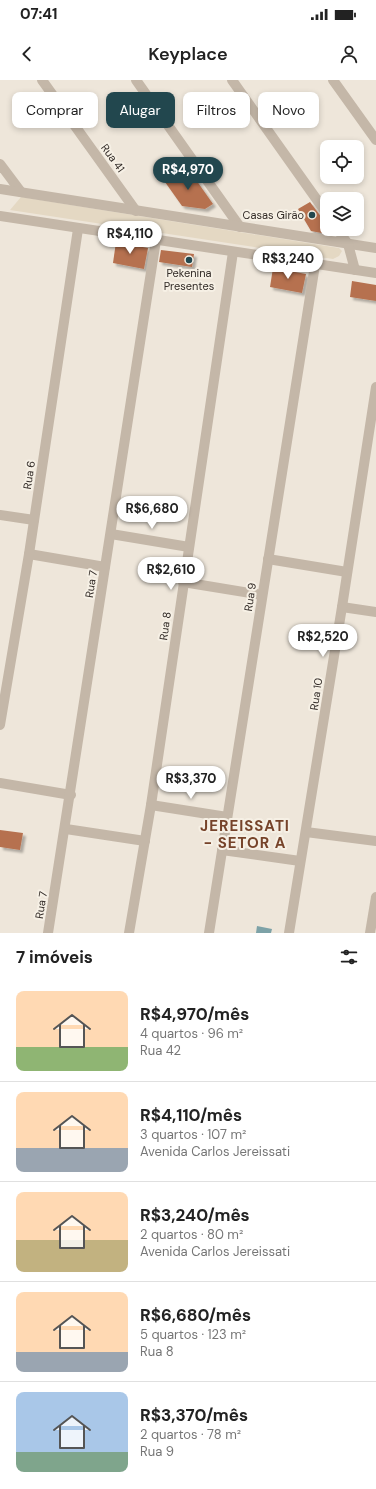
<!DOCTYPE html>
<html lang="pt">
<meta charset="utf-8">
<style>
:root{--surface:#fff;--page:#f2f2f2;--text:#222;--muted:#767676;--line:#e0e0e0;--accent:#22474e}
body{margin:0;font-family:"DM Sans",sans-serif;background:var(--page);color:var(--text);height:100vh;display:flex;flex-direction:column;font-size:15px;white-space:nowrap}
*{box-sizing:border-box;margin:0}
p{font-size:13px;color:var(--muted)}
.icon{flex:none;width:22px;height:22px;fill:none;stroke:currentColor;stroke-width:2;stroke-linecap:round;stroke-linejoin:round}
.map{position:relative;height:853px;overflow:hidden}
.details{display:flex;flex-direction:column;background:var(--surface);flex:1}
.details>*{flex:none}
.hud{position:absolute;left:12px;top:12px;width:352px;height:36px;display:flex;gap:8px}
.buttons{position:absolute;left:320px;top:60px;display:grid;gap:8px}
.buttons a{display:grid;place-items:center;width:44px;height:44px;border-radius:8px;background:var(--surface);box-shadow:0 2px 6px #0003;font-size:20px}
.price{position:absolute;translate:-50% -34px;padding:0 9px;border-radius:14px;background:#fff;color:#222;font-size:13px;line-height:26px;filter:drop-shadow(0 1px 2px #0008)}
.price::after{content:'';position:absolute;left:50%;top:24px;width:12px;height:9px;margin-left:-6px;background:inherit;clip-path:polygon(0 0,100% 0,50% 100%)}
.price.active{background:var(--accent);color:#fff}
ul{padding:0;list-style:none}
li{display:flex;align-items:center;gap:12px;height:100px;padding:0 16px}
li+li{border-top:1px solid var(--line)}
li span{display:grid;place-items:center;flex:none;width:112px;height:80px;border-radius:8px;color:#555}
li>.icon{margin-inline-start:auto}
span .icon{width:48px;height:48px;fill:#fffc;stroke-width:1}
li b{font-size:17px}
h2{display:flex;justify-content:space-between;align-items:center;height:48px;padding:0 16px;font-size:17px}
.tag{padding:0 14px;border-radius:8px;background:var(--surface);box-shadow:0 2px 6px #0003;font-size:14px;line-height:36px}
.tag.active{background:var(--accent);color:#fff}
.status{display:flex;justify-content:space-between;align-items:center;height:28px;padding:0 20px;background:var(--surface);direction:ltr}
.status svg{height:11px;fill:currentColor}
header{display:flex;justify-content:space-between;align-items:center;height:52px;padding:0 16px;background:var(--surface);font-size:18px;font-weight:600}
.map>svg:first-child{display:block}
.plaza{fill:#e4d8c3}
.water{fill:#7da2a7}
.building{fill:#b6714f;filter:url(#shadow)}
.lines{fill:none;stroke-linecap:round;stroke-linejoin:round}
.minor{stroke:#c4b7a8;stroke-width:10}
.poi-dot{fill:#22474e;stroke:#f6f0e5;stroke-width:1.5}
.labels{text-anchor:middle;stroke-width:4;stroke-linejoin:round;paint-order:stroke}
.street-label{font-size:11px;fill:#322b27;stroke:#f6f0e5}
.poi-label{font-size:11px;fill:#322b27;stroke:#f6f0e5;text-anchor:end}
.district-label{font-size:15px;font-weight:bold;letter-spacing:1px;fill:#76432a;stroke:#f6f0e5}
</style>
<div class="status"><b>07:41</b><svg viewBox="0 0 49 12"><path d="M0 12V9h3v3zM5 12V6h3v6zM10 12V3h3v9zM15 12V0h3v12zM26 1h20v11H26zM47 4h2v5h-2z"/></svg></div>
<header><svg class="icon" aria-label="back" viewBox="0 0 24 24"><path d="M15 5l-7 7 7 7"/></svg>Keyplace<svg class="icon" aria-label="person" viewBox="0 0 24 24"><circle cx="12" cy="8" r="4"/><path d="M4 21q1-7 8-7t8 7"/></svg></header>
<div class="map">
<svg width="376" height="853" viewBox="0 0 376 853">
<defs>
<filter id="shadow"><feDropShadow dx="3" dy="3" stdDeviation="1" flood-color="#0004"/></filter>
</defs>
<rect width="100%" height="100%" fill="#eee6da"/>
<!-- plaza -->
<polygon class="plaza" points="21,117 339,168 342,171 339,176 333,179 10,130"/>
<!-- water -->
<polygon class="water" points="257,846 272,849 271,853 256,853"/>
<!-- building -->
<g class="building">
<polygon points="187,87 213,124 205,129 182,126 165,102"/>
<polygon points="310,122 322,138 327,140 327,154 311,151 298,129"/>
<polygon points="116,162 148,168 144,189 113,183"/>
<polygon points="161,170 194,174 192,187 159,182"/>
<polygon points="273,188 306,194 302,213 270,207"/>
<polygon points="352,201 376,205 376,221 350,217"/>
<polygon points="0,750 23,753 20,770 0,767"/>
</g>
<g class="lines">
<!-- minor -->
<g class="minor">
<polyline points="42,0 136,131"/>
<polyline points="136,0 240,147"/>
<polyline points="232,0 327,134"/>
<polyline points="333,0 376,60"/>
<polyline points="0,84 21,112"/>
<polyline points="0,109 376,168"/>
<polyline points="0,136 376,193"/>
<polyline points="337,149 348,164 355,190"/>
<polyline points="0,435 34,440"/>
<polyline points="111,454 189,467"/>
<polyline points="29,474 105,487"/>
<polyline points="268,479 347,492"/>
<polyline points="183,502 262,515"/>
<polyline points="342,527 376,532"/>
<polyline points="0,645 29,474 78,149"/>
<polyline points="0,703 71,715"/>
<polyline points="151,725 227,737"/>
<polyline points="66,749 145,761"/>
<polyline points="306,752 376,761"/>
<polyline points="222,770 300,781"/>
<polyline points="48,853 156,160"/>
<polyline points="129,853 151,725 233,172"/>
<polyline points="209,853 315,185"/>
<polyline points="289,853 342,527 376,307"/>
<polyline points="370,853 376,817"/>
</g>
</g>
<!-- markers -->
<g class="poi-dot">
<circle cx="312" cy="135" r="4"/>
<circle cx="189" cy="180" r="4"/>
</g>
<g class="labels">
<!-- street labels -->
<g class="street-label">
<text transform="translate(113 78) rotate(54)" y="4">Rua 41</text>
<text transform="translate(29 395) rotate(-81)" y="4">Rua 6</text>
<text transform="translate(91 504) rotate(-81)" y="4">Rua 7</text>
<text transform="translate(250 517) rotate(-81)" y="4">Rua 9</text>
<text transform="translate(165 546) rotate(-82)" y="4">Rua 8</text>
<text transform="translate(316 614) rotate(-81)" y="4">Rua 10</text>
<text transform="translate(41 825) rotate(-81)" y="4">Rua 7</text>
</g>
<!-- poi labels -->
<g class="poi-label">
<text x="304" y="139">Casas Girão</text>
<text x="189" y="197" text-anchor="middle">Pekenina<tspan x="189" dy="13">Presentes</tspan></text>
</g>
<!-- district labels -->
<g class="district-label">
<text x="245" y="751">JEREISSATI<tspan x="245" dy="17">- SETOR A</tspan></text>
</g>
</g>
</svg>
<div class="buttons">
<a><svg class="icon" aria-label="locate" viewBox="0 0 24 24"><circle cx="12" cy="12" r="6"/><path d="M12 2v4M12 18v4M2 12h4M18 12h4"/></svg></a>
<a><svg class="icon" aria-label="layers" viewBox="0 0 24 24"><path d="M12 4l9 5-9 5-9-5zM3 14l9 5 9-5"/></svg></a>
</div>
<b class="price active" style="left:188px;top:111px">R$4,970</b>
<b class="price" style="left:130px;top:175px">R$4,110</b>
<b class="price" style="left:288px;top:200px">R$3,240</b>
<b class="price" style="left:152px;top:450px">R$6,680</b>
<b class="price" style="left:171px;top:511px">R$2,610</b>
<b class="price" style="left:323px;top:578px">R$2,520</b>
<b class="price" style="left:191px;top:720px">R$3,370</b>
<div class="hud">
<a class="tag">Comprar</a>
<a class="tag active">Alugar</a>
<a class="tag">Filtros</a>
<a class="tag">Novo</a>
</div>
</div>
<section class="details">
<h2>7 imóveis<svg class="icon" aria-label="filters" viewBox="0 0 24 24"><path d="M4 7h16M4 17h16"/><circle cx="9" cy="7" r="2"/><circle cx="15" cy="17" r="2"/></svg></h2>
<ul>
<li><span style="background:linear-gradient(#ffd9b3 70%,#8fb573 0)"><svg class="icon" aria-label="home" viewBox="0 0 24 24"><path d="M3 11l9-7 9 7M6 9v11h12V9"/></svg></span><div><b>R$4,970/mês</b><p>4 quartos · 96 m²</p><p>Rua 42</p></div></li>
<li><span style="background:linear-gradient(#ffd9b3 70%,#9aa5b1 0)"><svg class="icon" aria-label="home" viewBox="0 0 24 24"><path d="M3 11l9-7 9 7M6 9v11h12V9"/></svg></span><div><b>R$4,110/mês</b><p>3 quartos · 107 m²</p><p>Avenida Carlos Jereissati</p></div></li>
<li><span style="background:linear-gradient(#ffd9b3 60%,#c2b280 0)"><svg class="icon" aria-label="home" viewBox="0 0 24 24"><path d="M3 11l9-7 9 7M6 9v11h12V9"/></svg></span><div><b>R$3,240/mês</b><p>2 quartos · 80 m²</p><p>Avenida Carlos Jereissati</p></div></li>
<li><span style="background:linear-gradient(#ffd9b3 75%,#9aa5b1 0)"><svg class="icon" aria-label="home" viewBox="0 0 24 24"><path d="M3 11l9-7 9 7M6 9v11h12V9"/></svg></span><div><b>R$6,680/mês</b><p>5 quartos · 123 m²</p><p>Rua 8</p></div></li>
<li><span style="background:linear-gradient(#a9c7e8 75%,#7fa58c 0)"><svg class="icon" aria-label="home" viewBox="0 0 24 24"><path d="M3 11l9-7 9 7M6 9v11h12V9"/></svg></span><div><b>R$3,370/mês</b><p>2 quartos · 78 m²</p><p>Rua 9</p></div></li>
</ul>
</section>
